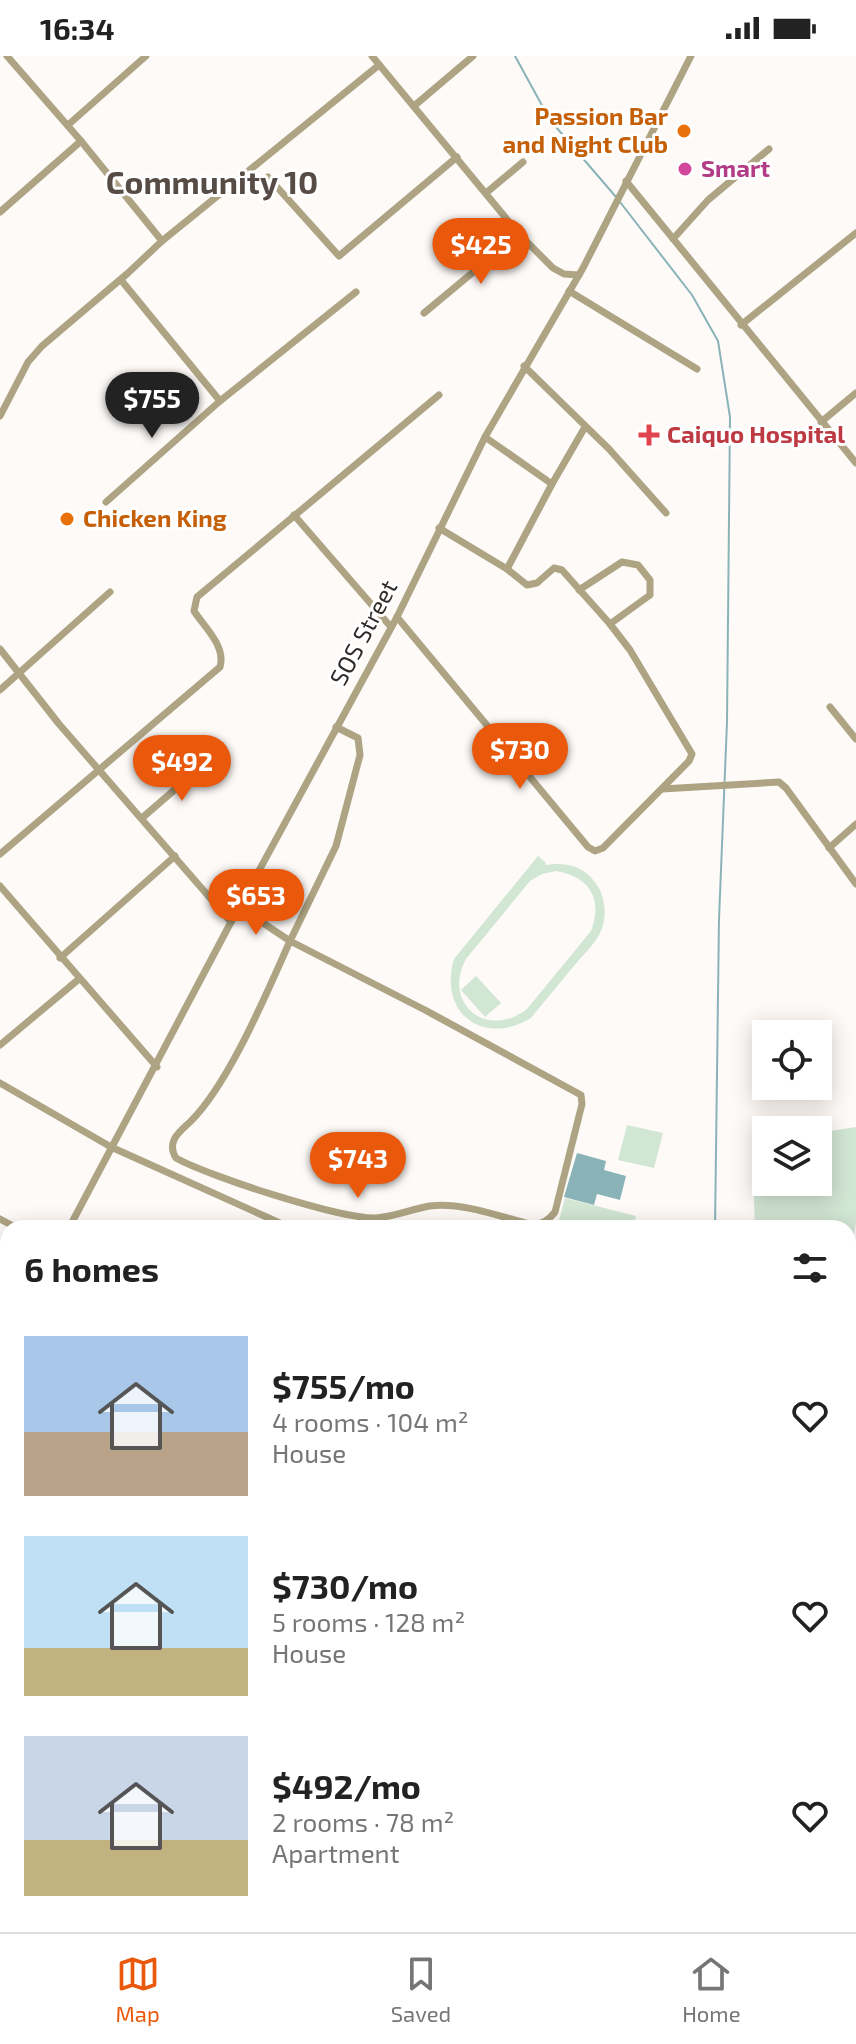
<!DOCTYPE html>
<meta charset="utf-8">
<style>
:root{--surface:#fff;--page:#f2f2f2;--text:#222;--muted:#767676;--line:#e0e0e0;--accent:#ea580c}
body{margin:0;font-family:"Exo 2",sans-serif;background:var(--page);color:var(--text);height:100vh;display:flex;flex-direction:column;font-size:30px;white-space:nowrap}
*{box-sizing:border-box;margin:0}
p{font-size:26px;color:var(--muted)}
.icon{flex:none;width:44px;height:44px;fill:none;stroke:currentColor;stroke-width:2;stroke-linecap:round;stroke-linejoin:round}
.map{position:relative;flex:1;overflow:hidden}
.panel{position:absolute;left:0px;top:1164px;width:856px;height:712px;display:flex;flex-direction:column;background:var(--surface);border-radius:24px 24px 0 0;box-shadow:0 4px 20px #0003}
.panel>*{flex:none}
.fabs{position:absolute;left:752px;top:964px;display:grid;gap:16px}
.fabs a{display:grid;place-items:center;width:80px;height:80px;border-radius:0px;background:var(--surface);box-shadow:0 4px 20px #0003;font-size:40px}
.price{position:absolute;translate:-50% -68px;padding:0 18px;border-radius:28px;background:var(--accent);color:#fff;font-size:26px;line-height:52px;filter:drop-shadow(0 2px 4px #0008)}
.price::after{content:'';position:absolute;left:50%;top:48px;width:24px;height:18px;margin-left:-12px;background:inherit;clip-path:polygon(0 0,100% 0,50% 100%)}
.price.active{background:#222;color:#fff}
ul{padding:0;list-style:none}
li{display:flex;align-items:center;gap:24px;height:200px;padding:0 24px}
li span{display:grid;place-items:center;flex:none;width:224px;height:160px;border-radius:0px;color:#555}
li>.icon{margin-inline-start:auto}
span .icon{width:96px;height:96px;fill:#fffc;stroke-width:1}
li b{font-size:34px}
h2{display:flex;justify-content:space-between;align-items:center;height:96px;padding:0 24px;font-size:34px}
.status{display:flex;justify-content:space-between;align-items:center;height:56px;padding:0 40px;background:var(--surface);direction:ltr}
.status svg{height:22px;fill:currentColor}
.menu{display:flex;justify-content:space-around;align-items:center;height:112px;border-top:2px solid var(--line);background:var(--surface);font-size:22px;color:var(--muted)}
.menu a{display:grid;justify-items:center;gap:4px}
.menu .active{color:var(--accent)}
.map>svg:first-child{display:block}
.green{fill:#d2e6d4;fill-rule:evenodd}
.water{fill:#8ab3b8}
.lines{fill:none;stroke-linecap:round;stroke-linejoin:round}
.stream{stroke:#8ab3b8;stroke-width:2}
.street{stroke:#aea483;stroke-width:7}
.food-dot{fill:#e8710a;stroke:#fff;stroke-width:3}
.hotel-dot{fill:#d1479c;stroke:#fff;stroke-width:3}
.health-dot{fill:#e0444e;stroke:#fff;stroke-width:3}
.labels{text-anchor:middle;stroke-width:6;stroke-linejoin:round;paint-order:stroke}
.food-label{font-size:24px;font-weight:bold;fill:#c56008;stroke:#fff;text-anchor:end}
.hotel-label{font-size:24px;font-weight:bold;fill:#b23c85;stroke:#fff;text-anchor:start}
.health-label{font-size:24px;font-weight:bold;fill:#be3a42;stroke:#fff;text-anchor:start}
.street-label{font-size:24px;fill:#312c29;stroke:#fff}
.district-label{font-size:32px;font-weight:bold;fill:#574b45;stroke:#fff}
</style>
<div class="status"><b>16:34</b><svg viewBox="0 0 49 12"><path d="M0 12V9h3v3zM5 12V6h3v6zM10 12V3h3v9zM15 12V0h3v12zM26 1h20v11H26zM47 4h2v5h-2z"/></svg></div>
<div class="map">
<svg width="856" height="1876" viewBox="0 0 856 1876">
<rect width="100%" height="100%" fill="#fdfaf8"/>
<!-- green -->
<g class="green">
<path d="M 538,800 L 546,807 L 545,809 C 565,806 582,809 595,826 C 606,840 608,864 599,879 C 594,888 586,896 579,904 C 563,923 547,942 531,962 C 483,991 438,957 454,903 ZM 556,815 C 590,821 603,843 591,875 L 527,953 C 487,984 442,948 466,903 L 530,825 L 542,818 Z"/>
<polygon points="476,920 501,947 485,961 461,934"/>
<polygon points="627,1069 663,1077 654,1112 618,1104"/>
<polygon points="856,1071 856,1167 853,1186 856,1192 856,1362 848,1371 848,1172 755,1172 752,1088 766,1085 766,1126 818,1126 818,1077"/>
<polygon points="565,1142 636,1160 633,1172 590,1172 559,1164"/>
<polygon points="848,1516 856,1520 856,1707 848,1718 856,1748 856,1876 0,1876 0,1550 8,1554 8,1868 848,1868"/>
</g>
<!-- water -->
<polygon class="water" points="577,1097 606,1105 604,1114 626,1120 620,1144 597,1138 594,1149 564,1141"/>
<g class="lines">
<!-- stream -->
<g class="stream">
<polyline points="515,0 550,64 616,141"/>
<polyline points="620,146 692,239 718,285 730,361 727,666 719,863 715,1172"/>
<polyline points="0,1577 8,1581"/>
<polyline points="456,1868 465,1876"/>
</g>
<!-- street -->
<g class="street">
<polyline points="7,0 81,85 162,185"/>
<polyline points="372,0 519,178 553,212 564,218 579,219"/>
<polyline points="414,50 473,0"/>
<polyline points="68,69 146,0"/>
<polyline points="268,121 339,200 457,101"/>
<polyline points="626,125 856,407"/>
<polyline points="486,137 523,106"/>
<polyline points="0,156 81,85"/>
<polyline points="673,183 708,144 769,93"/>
<polyline points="121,224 220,345 356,236"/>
<polyline points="569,235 697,313"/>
<polyline points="424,257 519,178"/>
<polyline points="741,269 856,177"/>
<polyline points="524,310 609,393 666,457"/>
<polyline points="0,360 28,306 42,290 128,217 162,185 379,9"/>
<polyline points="821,366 856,337"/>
<polyline points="485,381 552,428"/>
<polyline points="106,446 220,345"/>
<polyline points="294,459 391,571"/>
<polyline points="507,513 552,428 585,371"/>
<polyline points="579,534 622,506 638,509 650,524 650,539 610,568"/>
<polyline points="397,561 588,791 595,795 603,792 689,705 692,698 630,594 610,568 562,514 554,512 537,527 527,529 507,513 439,472"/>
<polyline points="0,593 59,668 231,866"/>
<polyline points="0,634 110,536"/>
<polyline points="830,651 856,683"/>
<polyline points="662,733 779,726 786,732 856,828"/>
<polyline points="142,762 202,710"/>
<polyline points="829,792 856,768"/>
<path d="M 0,798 L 220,611 C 226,590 205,572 194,555 L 197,541 L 439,339"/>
<polyline points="0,830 157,1011"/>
<polyline points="239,851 290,885 336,790 360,699 358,682 336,671"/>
<path d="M 290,885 L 425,954 L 581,1039 L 582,1048 L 555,1156 C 548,1165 543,1167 533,1169 C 501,1161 463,1146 430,1150 C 412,1153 394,1161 376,1162 C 340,1163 208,1120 176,1102 C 166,1086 179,1076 190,1066 C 229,1028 267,936 290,885 Z"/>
<polyline points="60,902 175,800"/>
<polyline points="0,989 79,923"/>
<polyline points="0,1027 111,1091 291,1172"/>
<polyline points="0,1163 17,1172"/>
<polyline points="69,1172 231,866 397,561 485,381 583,212 691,0"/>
<polyline points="0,1279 8,1283"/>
<polyline points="0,1303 8,1289"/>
<polyline points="0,1406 8,1410"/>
</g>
</g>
<!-- markers -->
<g class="food-dot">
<circle cx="684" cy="75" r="8"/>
<circle cx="67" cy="463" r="8"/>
</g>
<circle class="hotel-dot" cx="685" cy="113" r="8"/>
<path class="health-dot" d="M645 367h8v8h8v8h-8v8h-8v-8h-8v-8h8z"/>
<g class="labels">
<!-- food labels -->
<g class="food-label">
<text x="668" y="69">Passion Bar<tspan x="668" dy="28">and Night Club</tspan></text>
<text x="83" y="471" text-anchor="start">Chicken King</text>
</g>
<!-- hotel labels -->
<g class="hotel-label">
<text x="701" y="121">Smart</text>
</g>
<!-- health labels -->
<g class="health-label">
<text x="667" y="387">Caiquo Hospital</text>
</g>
<!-- street labels -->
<g class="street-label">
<text transform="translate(364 577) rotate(-62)" y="8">SOS Street</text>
</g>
<!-- district labels -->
<g class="district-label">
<text x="212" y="138">Community 10</text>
</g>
</g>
</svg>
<div class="fabs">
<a><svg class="icon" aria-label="locate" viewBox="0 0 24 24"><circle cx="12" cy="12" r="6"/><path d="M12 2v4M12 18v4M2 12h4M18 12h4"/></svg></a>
<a><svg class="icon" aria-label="layers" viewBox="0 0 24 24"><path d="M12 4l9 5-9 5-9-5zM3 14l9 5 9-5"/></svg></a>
</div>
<b class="price" style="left:481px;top:230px">$425</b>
<b class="price active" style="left:152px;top:384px">$755</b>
<b class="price" style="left:520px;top:735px">$730</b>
<b class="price" style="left:182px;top:747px">$492</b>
<b class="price" style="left:256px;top:881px">$653</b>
<b class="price" style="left:358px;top:1144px">$743</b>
<section class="panel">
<h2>6 homes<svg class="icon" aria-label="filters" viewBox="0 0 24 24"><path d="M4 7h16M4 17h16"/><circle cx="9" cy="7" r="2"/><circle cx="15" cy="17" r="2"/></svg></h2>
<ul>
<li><span style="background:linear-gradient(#a9c7e8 60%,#b9a48a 0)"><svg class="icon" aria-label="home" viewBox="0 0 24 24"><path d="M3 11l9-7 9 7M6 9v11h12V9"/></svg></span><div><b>$755/mo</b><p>4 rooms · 104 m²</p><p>House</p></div><svg class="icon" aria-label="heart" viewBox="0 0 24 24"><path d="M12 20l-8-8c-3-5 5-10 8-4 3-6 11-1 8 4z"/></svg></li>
<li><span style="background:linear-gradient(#bfe0f5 70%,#c2b280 0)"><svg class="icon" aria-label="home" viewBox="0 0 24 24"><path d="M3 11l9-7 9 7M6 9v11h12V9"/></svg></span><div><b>$730/mo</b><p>5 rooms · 128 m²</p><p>House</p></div><svg class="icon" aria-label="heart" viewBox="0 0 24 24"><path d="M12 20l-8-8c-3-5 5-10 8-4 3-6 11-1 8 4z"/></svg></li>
<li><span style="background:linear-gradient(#c9d6e8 65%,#c2b280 0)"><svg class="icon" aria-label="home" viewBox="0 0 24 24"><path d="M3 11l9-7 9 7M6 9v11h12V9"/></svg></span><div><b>$492/mo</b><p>2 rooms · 78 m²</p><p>Apartment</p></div><svg class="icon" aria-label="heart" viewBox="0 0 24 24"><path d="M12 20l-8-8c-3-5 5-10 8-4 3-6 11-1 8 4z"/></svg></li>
</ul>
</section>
</div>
<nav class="menu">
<a class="active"><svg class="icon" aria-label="map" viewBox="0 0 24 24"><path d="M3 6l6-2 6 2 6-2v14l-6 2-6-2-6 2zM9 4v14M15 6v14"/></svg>Map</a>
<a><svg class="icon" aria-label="saved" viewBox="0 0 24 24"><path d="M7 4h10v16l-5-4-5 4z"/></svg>Saved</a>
<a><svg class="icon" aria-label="home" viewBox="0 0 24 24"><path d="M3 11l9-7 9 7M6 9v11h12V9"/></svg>Home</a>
</nav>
